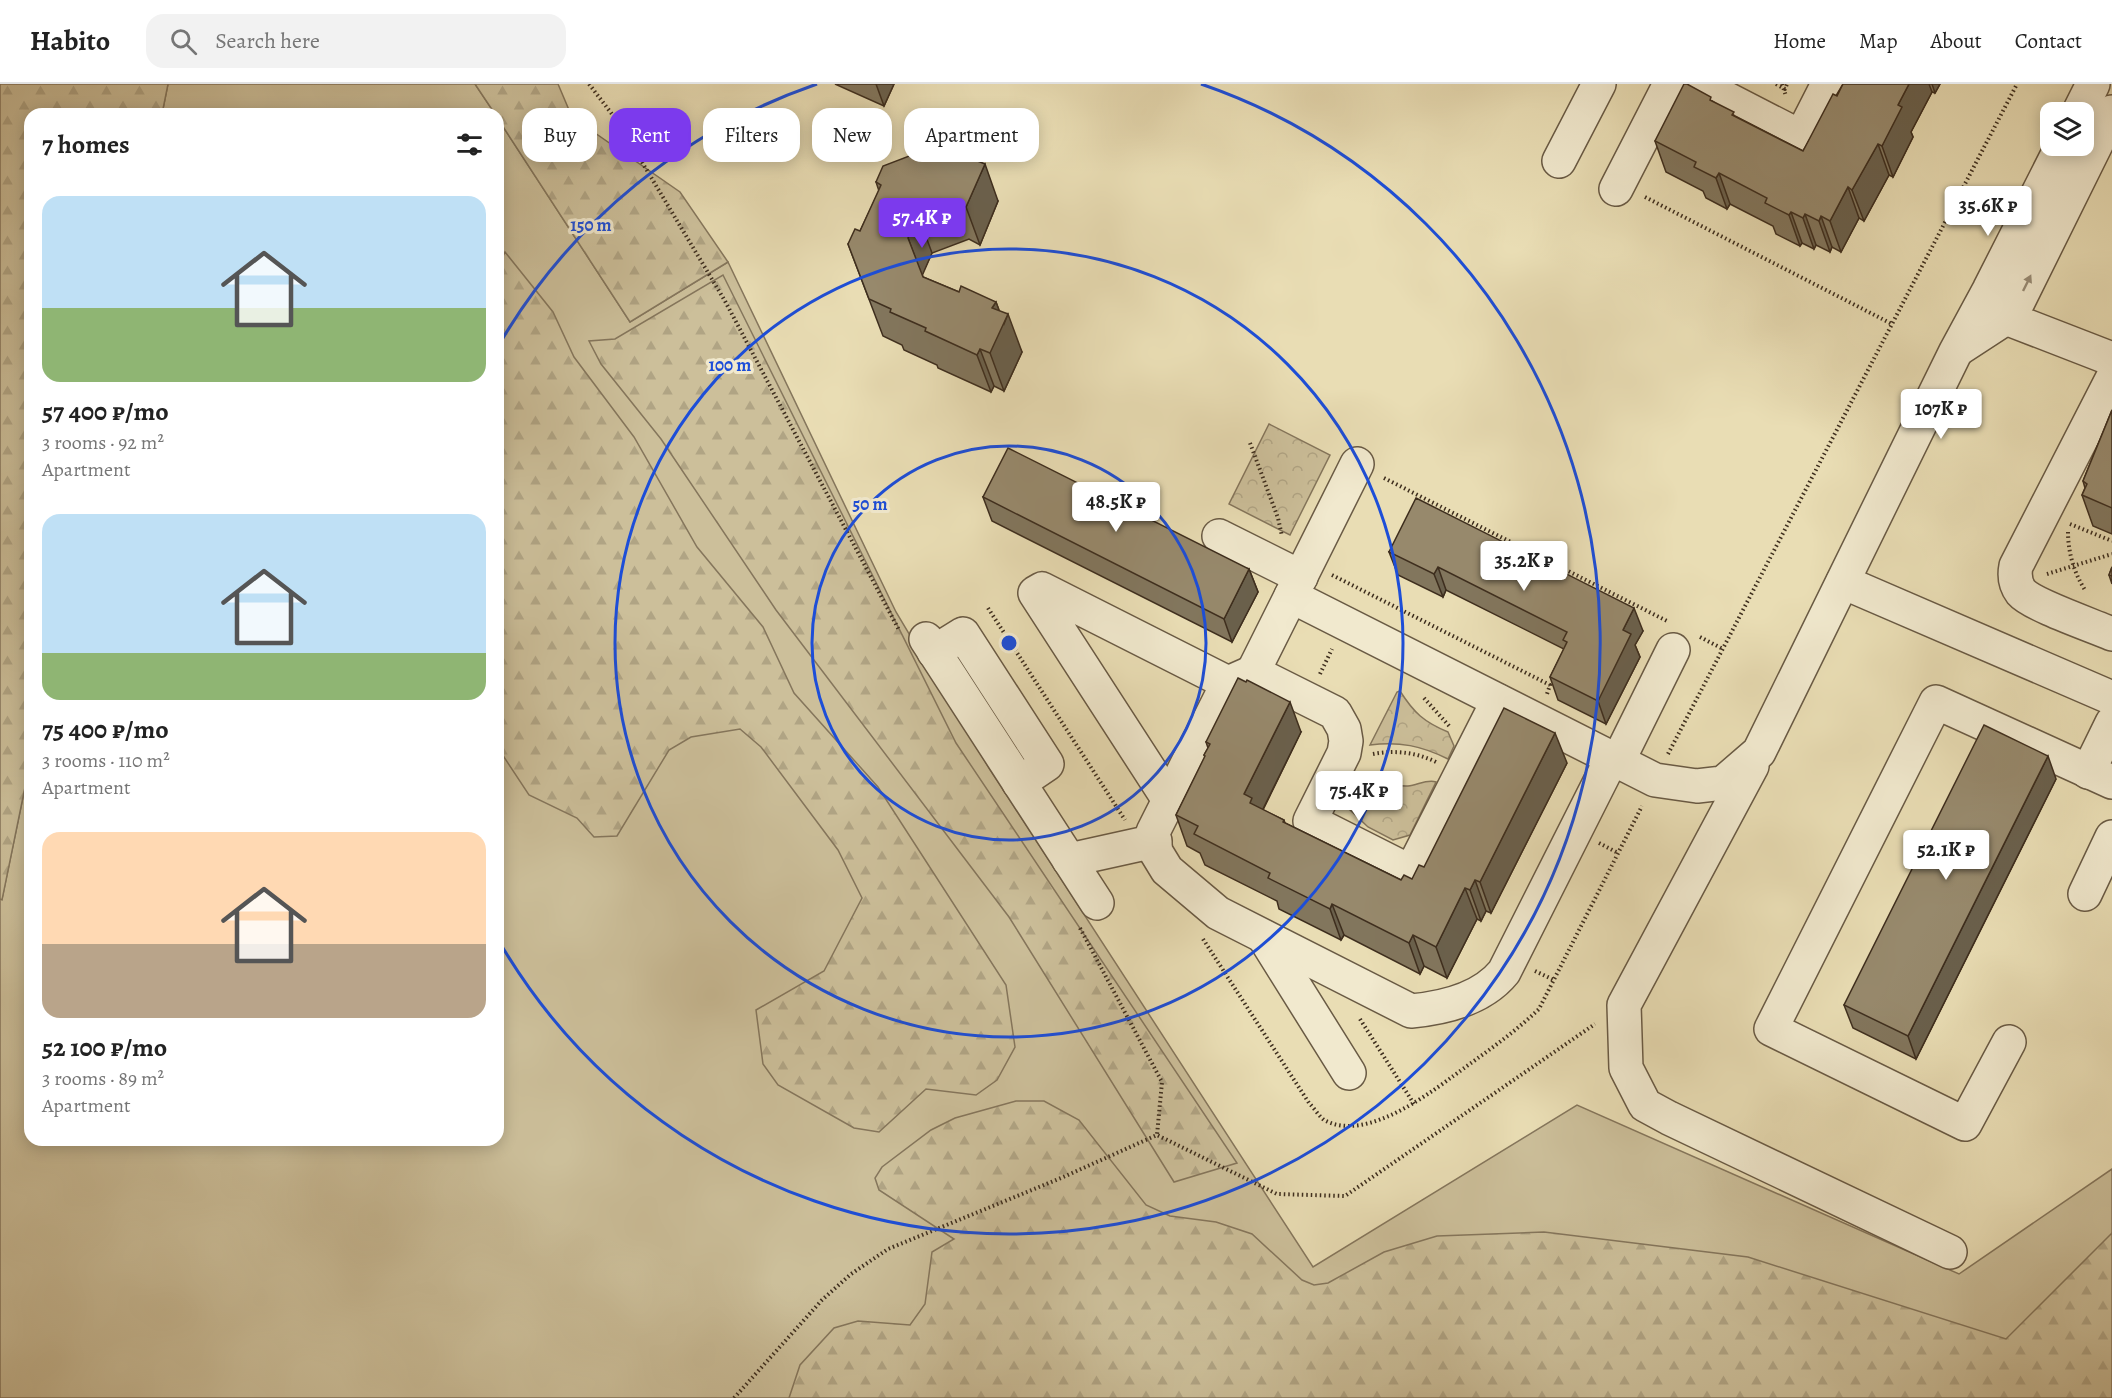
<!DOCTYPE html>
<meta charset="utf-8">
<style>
:root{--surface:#fff;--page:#f2f2f2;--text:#222;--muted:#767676;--line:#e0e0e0;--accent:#7c3aed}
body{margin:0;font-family:Alegreya,serif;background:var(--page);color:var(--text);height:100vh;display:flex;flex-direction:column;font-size:22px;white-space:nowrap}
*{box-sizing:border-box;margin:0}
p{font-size:20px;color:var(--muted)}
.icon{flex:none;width:33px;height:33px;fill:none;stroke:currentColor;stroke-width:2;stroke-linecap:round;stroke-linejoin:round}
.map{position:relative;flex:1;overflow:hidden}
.panel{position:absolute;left:24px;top:24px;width:480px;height:1038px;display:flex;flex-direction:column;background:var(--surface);border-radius:18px;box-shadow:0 3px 15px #0003}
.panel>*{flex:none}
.hud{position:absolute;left:522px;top:24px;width:570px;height:54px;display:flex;gap:12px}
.fabs{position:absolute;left:2040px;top:18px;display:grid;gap:12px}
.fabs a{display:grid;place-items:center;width:54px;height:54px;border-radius:12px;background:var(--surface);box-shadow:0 3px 15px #0003;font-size:30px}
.price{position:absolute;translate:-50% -51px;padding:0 14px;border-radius:6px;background:#fff;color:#222;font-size:20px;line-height:39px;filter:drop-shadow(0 2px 3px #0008)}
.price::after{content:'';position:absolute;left:50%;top:36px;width:18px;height:14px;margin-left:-9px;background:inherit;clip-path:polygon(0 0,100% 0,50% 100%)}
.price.on{background:var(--accent);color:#fff}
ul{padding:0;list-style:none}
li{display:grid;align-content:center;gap:12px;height:318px;padding:0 18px}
li span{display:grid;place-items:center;height:186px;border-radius:18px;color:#555}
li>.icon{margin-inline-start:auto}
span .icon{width:108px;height:108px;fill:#fffc;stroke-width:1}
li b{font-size:26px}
h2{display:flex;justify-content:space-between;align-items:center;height:72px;padding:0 18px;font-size:26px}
.pill{padding:0 21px;border-radius:18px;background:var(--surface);box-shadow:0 3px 15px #0003;font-size:21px;line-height:54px}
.pill.on{background:var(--accent);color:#fff}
header{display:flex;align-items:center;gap:36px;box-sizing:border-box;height:84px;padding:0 30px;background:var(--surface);border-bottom:2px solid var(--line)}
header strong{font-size:28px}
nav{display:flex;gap:33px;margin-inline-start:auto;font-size:21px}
.search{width:420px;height:54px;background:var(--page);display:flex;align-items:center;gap:15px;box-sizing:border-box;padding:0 21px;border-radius:18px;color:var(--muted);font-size:22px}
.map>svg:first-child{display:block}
.grass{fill:#ccbf9a;stroke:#85765c;stroke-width:1.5}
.forest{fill:url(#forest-firs);stroke:#85765c;stroke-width:1.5}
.park{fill:url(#park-crowns);stroke:#85765c;stroke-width:1.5}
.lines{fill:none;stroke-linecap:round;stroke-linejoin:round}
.minor-casing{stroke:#695a44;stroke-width:36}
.path{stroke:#3e2e1e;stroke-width:4;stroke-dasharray:1.5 3;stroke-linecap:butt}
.minor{stroke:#f1e9ce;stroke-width:33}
.wall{fill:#82765d;stroke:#3e2e1e;stroke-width:1.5}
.shaded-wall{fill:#6a604c;stroke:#3e2e1e;stroke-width:1.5}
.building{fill:#97896c;stroke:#3e2e1e;stroke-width:1.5}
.oneway{fill:#988c76}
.ring{fill:none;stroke:#1d4ed8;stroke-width:3}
.centre{fill:#1d4ed8;stroke:#f1e9ce;stroke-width:3}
.ring-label{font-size:18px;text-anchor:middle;font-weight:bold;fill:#1d4ed8;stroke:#f1e9ce;stroke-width:6;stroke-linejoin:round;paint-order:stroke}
</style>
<header>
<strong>Habito</strong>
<div class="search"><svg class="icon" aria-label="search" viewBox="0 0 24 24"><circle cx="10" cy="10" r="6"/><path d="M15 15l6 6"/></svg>Search here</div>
<nav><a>Home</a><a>Map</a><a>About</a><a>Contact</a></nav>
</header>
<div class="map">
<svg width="2112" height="1314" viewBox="0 0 2112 1314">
<defs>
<pattern id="forest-firs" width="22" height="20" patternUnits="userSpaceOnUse" patternTransform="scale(1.5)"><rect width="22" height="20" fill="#ccbf9a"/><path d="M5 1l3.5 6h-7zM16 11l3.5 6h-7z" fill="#b0a484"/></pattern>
<pattern id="park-crowns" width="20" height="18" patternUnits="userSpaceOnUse" patternTransform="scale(1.5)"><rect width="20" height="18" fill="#ccbf9a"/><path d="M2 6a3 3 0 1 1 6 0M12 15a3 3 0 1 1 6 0" fill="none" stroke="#b0a484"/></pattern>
</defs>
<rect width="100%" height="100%" fill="#e9ddb4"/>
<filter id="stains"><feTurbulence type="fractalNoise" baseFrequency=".00333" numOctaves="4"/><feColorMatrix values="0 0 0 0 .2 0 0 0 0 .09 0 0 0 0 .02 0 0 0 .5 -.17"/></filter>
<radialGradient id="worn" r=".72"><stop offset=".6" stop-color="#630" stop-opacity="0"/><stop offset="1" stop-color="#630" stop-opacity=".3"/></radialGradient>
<!-- grass -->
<g class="grass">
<polygon points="168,0 475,0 495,30 162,30"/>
<polygon points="498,35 630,238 728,178 896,528 989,684 1313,1183 1577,1021 1959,1190 2112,1085 2112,1314 0,1314 0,815 2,815 30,679 30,1056 498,1056"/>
</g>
<!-- forest -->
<g class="forest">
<polygon points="0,0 168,0 162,30 30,30 30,679 2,816 0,815"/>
<polygon points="475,0 558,0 572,33 680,108 728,178 630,238 498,35 498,30 495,30"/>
<polygon points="505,168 553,228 574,273 634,353 697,463 763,543 794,609 878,703 1006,901 1015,963 997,996 976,1011 926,1005 879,1048 854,1044 778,1001 763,980 756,926 824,887 862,814 838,766 761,663 740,645 691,653 669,666 617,752 594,753 577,734 529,711 500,667 498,655 498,183"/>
<polygon points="723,191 956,659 1237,1079 1174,1098 1009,833 776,526 661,355 601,280 589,257 615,255"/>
<polygon points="1016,1017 1044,1017 1079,1036 1146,1121 1170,1132 1216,1138 1252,1150 1302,1196 1314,1201 1328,1199 1384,1168 1437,1152 1544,1148 1748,1173 2006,1255 2112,1149 2112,1314 789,1314 800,1281 834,1244 858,1237 910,1241 925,1220 932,1168 954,1155 879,1106 875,1094 882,1083 931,1046 955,1034"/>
</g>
<!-- park -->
<g class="park">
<polygon points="1269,340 1330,371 1290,451 1229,420"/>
<path d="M 1400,607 C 1414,629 1424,638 1448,648 L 1454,662 L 1448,675 C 1422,662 1399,657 1370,661 L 1397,608 Z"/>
<path d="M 1357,688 C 1372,693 1392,703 1408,702 C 1418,701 1427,695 1436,698 L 1410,751 L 1393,756 L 1368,743 L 1349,725 Z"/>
</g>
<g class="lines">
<!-- minor casing -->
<g class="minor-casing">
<g id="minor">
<polyline points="1698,0 1801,53 1828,0"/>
<polyline points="2079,28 2093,0"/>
<polyline points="1559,77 1599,0"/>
<polyline points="1616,105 1670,0"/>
<polyline points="2006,234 2112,275"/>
<polyline points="1960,264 2006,234 2018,218 2112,28"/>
<path d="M 2112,295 L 2016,482 C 2014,492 2015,500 2021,508 C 2032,521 2094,542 2112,550"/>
<polyline points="1357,380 1291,512 1655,696 1697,702 1723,699 1759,668 1956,267 1989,206 2062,62"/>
<polyline points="1219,452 1301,493"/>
<polyline points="1843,498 2112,614"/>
<polyline points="1291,512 1253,588 1335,629 1344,645 1346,657 1344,669 1310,737 1411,788 1498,617"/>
<polyline points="926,555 1097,819"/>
<polyline points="934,568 963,550 1047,680 1019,699"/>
<path d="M 1253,588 L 1228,599 L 1153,748 L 1156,768 L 1167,786 L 1218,829 L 1411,927 C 1444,924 1482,915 1504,888 L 1612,674"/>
<polyline points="1618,677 1673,566"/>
<polyline points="1752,682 1624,921 1626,984 1645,1021 1669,1034 1950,1168"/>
<polyline points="2088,688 2112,639"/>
<polyline points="1169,716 1035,509 1042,505 1228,599"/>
<polyline points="1069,776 1155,757"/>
<polyline points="2085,810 2112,753"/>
<polyline points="1264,853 1349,989"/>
<polyline points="2009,958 1965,1040 1771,945 1936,618 2112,698"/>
</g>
</g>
<!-- path -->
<g class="path">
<polyline points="589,0 618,38 725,217 899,546"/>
<polyline points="1776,0 1785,5 1787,0"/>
<polyline points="1782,0 1786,12"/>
<polyline points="1645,113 1892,240"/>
<polyline points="1250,359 1278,434 1282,452"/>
<polyline points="1384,394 1669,538"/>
<polyline points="2070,440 2112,457"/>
<path d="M 2068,448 C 2068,468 2074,489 2085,506"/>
<polyline points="2047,490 2112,470"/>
<polyline points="1332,491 1550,601 1547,610"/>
<polyline points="988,524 1125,736"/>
<polyline points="1700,553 1723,565"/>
<polyline points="1320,590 1332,565"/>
<polyline points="1424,614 1451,644"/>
<path d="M 1373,670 C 1394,666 1416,668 1436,678"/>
<polyline points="1668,670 2017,0"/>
<polyline points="1599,759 1618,769"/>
<polyline points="1080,844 1162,998 1157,1051"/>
<path d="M 1203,855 L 1309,1019 C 1314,1024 1319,1032 1324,1036 C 1368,1060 1435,1005 1467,982 C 1492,964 1517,946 1539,925 L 1642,722"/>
<polyline points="1535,887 1554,896"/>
<polyline points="1360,935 1414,1020"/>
<polyline points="734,1314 822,1216 851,1190 888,1165 1061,1094 1157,1051 1277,1110 1345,1112 1595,940"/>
</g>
<!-- minor -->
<use href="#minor" class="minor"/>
</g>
<!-- wall -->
<g class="wall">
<polygon points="835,0 894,0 884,22"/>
<polygon points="1843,0 1940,0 1935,9 1932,8 1911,48 1913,53 1893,93 1889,91 1864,137 1859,134 1841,168 1832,163 1830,168 1816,161 1814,165 1802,159 1800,162 1776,150 1773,142 1730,120 1727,125 1706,114 1703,107 1666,88 1655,57 1712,17 1735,32 1803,67"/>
<polygon points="876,98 998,117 980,161 969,155 932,169 922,190 923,193 959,208 996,218 999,226 1022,268 1004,307 994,302 991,308 938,284 937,281 904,266 902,261 883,252 848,160 860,147 879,107"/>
<polygon points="2112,326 2112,450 2093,442 2082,411 2085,404 2083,397"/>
<polygon points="983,413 1249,485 1258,508 1232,558 992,437"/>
<polygon points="1389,468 1643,547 1635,561 1640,573 1606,640 1558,616 1550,593 1564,565 1446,506 1443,513 1398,491"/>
<polygon points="2112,483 2112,500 2109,491"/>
<polygon points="1301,648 1263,726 1284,736 1285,739 1401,796 1412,795 1424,783 1567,679 1491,829 1486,827 1481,837 1477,835 1447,894 1424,882 1420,890 1344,851 1341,856 1279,825 1277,817 1205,781 1200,769 1187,762 1176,731 1205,673 1204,671 1208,664 1206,658"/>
<polygon points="2056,695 1916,975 1853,944 1844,921"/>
</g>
<!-- shaded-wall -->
<g class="shaded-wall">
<polygon points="876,0 894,0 884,22"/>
<polygon points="1909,0 1929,0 1932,8 1911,48 1913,53 1893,93 1882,62 1898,21"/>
<polygon points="1932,0 1940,0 1935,9"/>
<polygon points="1878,60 1889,91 1864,137 1852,106"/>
<polygon points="985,80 998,117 980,161 966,123"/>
<polygon points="1719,89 1730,120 1727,125 1716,94"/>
<polygon points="1848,103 1859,134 1841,168 1830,137"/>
<polygon points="1791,128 1802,159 1800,162 1789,131"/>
<polygon points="1805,130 1816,161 1814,165 1803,134"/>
<polygon points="918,131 932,169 922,192 908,154"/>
<polygon points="1821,132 1832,163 1830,168 1819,137"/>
<polygon points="996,218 1004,240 1008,230 1022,268 1004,307 990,269 992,224"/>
<polygon points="980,265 994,302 991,308 977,271"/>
<polygon points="1438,483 1446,506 1443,513 1434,490"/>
<polygon points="1249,485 1258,508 1232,558 1224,535"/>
<polygon points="1634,524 1643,547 1635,561 1640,573 1606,640 1598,617 1623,546"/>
<polygon points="1290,618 1301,648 1259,733 1244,710"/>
<polygon points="1555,649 1567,679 1491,829 1480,798"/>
<polygon points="2048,672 2056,695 1916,975 1908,952"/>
<polygon points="1475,796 1486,827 1481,837 1470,806"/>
<polygon points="1465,804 1477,835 1447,894 1436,863"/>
<polygon points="1332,820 1344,851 1341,856 1330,825"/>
<polygon points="1413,851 1424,882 1420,890 1409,859"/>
</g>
<!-- building -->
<g class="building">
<polygon points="1684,0 1687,0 1711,13 1710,16 1734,28 1732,31 1803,67 1833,10 1837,12 1843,0 1909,0 1898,21 1902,23 1882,62 1878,60 1852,106 1848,103 1830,137 1821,132 1819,137 1805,130 1803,134 1791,128 1789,131 1765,119 1767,114 1719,89 1716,94 1694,83 1696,78 1655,57"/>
<polygon points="938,61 985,80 966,123 955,118 918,131 908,154 923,193 959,208 961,202 996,218 992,224 1008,230 990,269 980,265 977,271 925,247 926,244 890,228 891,225 869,215 848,160 855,145 860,147 881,101 876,98 883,82"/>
<polygon points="2112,326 2112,424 2082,411 2087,400 2083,397"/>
<polygon points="1008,364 1249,485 1224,535 983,413"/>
<polygon points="1416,414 1634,524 1623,546 1631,550 1598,617 1550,593 1567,558 1563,556 1567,548 1438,483 1434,490 1389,468"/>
<polygon points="2112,483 2112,492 2109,491"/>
<polygon points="1238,594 1246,598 1247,596 1290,618 1244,710 1252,714 1250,719 1284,736 1283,738 1401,796 1404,791 1412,795 1419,781 1424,783 1504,624 1555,649 1480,798 1475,796 1470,806 1465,804 1436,863 1413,851 1409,859 1332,820 1330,825 1268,794 1270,789 1194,750 1198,742 1176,731 1205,672 1204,671 1210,660 1206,658"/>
<polygon points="1984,641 2048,672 1908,952 1844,921"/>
</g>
<!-- one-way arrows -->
<defs><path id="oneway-solid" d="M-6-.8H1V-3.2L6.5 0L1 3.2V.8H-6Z" transform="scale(1.5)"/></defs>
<use class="oneway" href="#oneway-solid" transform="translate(2027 199) rotate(-64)"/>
<!-- distance rings -->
<g class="ring">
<circle cx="1009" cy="559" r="197"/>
<circle cx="1009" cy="559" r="394"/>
<path d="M500 259A591 591 0 0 1 817 0M1201 0A591 591 0 1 1 500 859"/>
</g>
<circle cx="1009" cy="559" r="9" class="centre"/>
<g class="ring-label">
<text x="591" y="147">150 m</text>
<text x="730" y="287">100 m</text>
<text x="870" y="426">50 m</text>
</g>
<rect width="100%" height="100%" filter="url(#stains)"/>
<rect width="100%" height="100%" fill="url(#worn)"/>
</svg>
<div class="fabs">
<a><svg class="icon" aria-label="layers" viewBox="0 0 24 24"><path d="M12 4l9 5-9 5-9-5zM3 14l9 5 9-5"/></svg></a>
</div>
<b class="price" style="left:1988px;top:153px">35.6K ₽</b>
<b class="price on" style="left:922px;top:165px">57.4K ₽</b>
<b class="price" style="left:1941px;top:356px">107K ₽</b>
<b class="price" style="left:1116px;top:449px">48.5K ₽</b>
<b class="price" style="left:1524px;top:508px">35.2K ₽</b>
<b class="price" style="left:1359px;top:738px">75.4K ₽</b>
<b class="price" style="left:1946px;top:797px">52.1K ₽</b>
<div class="hud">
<a class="pill">Buy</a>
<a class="pill on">Rent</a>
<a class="pill">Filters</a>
<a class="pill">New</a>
<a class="pill">Apartment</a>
</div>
<section class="panel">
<h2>7 homes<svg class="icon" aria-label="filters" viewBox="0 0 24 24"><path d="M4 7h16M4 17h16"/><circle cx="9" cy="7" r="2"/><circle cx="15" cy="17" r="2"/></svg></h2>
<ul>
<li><span style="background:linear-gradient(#bfe0f5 60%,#8fb573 0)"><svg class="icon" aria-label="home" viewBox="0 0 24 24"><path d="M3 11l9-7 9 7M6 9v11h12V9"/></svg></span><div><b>57 400 ₽/mo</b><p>3 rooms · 92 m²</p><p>Apartment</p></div></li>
<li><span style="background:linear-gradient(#bfe0f5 75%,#8fb573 0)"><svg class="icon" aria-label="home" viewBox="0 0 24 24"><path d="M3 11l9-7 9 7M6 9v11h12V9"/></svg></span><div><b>75 400 ₽/mo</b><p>3 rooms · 110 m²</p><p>Apartment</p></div></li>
<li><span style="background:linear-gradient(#ffd9b3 60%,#b9a48a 0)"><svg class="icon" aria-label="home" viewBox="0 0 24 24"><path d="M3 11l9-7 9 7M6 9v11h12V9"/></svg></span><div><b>52 100 ₽/mo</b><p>3 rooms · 89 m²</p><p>Apartment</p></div></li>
</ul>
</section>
</div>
